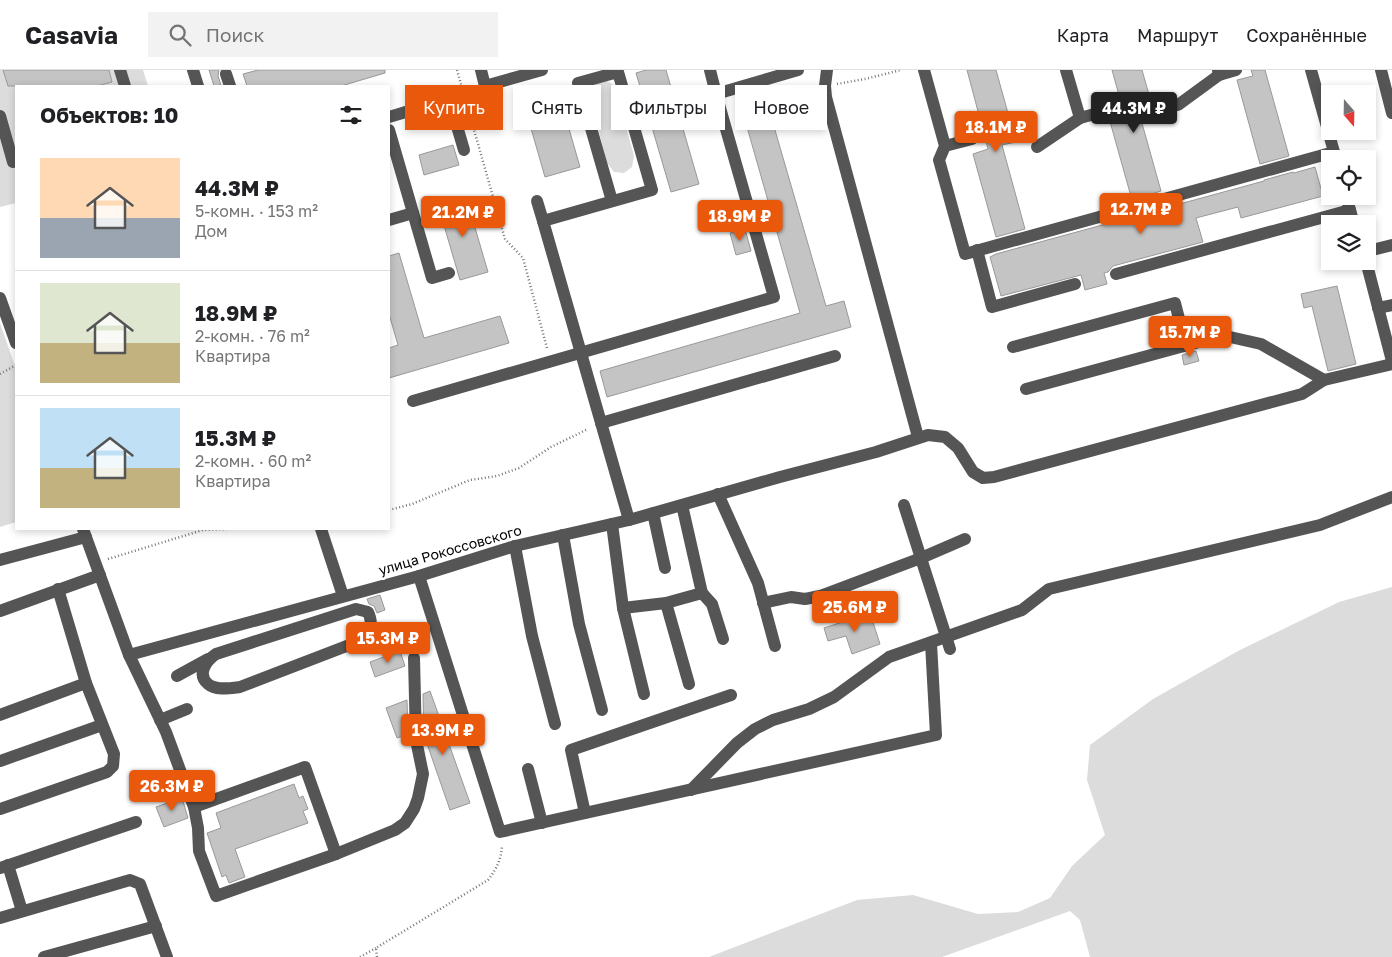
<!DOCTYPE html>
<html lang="ru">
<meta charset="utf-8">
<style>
:root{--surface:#fff;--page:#f2f2f2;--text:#202124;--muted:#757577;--line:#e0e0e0;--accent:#ea580c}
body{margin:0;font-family:"Golos Text",sans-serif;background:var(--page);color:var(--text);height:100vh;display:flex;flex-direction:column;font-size:19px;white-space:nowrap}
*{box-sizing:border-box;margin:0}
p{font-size:16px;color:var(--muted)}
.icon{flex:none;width:28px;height:28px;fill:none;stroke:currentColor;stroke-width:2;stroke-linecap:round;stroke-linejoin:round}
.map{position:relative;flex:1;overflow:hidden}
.panel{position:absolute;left:15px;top:15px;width:375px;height:445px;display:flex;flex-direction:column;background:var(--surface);border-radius:0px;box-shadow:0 2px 8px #0003}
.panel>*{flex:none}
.top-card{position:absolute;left:405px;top:15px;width:475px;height:45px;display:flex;gap:10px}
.needle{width:32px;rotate:160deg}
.buttons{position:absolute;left:1321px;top:15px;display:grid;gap:10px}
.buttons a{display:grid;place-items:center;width:55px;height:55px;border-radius:0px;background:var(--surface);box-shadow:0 2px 8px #0003;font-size:25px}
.price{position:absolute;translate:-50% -42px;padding:0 11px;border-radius:5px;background:var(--accent);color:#fff;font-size:16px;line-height:32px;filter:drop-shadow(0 1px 2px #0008)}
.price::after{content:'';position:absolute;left:50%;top:30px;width:15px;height:11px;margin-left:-8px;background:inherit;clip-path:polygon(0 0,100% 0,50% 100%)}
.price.active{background:#222;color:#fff}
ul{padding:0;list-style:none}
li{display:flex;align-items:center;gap:15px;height:125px;padding:0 25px}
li+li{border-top:1px solid var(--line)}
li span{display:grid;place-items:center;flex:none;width:140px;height:100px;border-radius:0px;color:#555}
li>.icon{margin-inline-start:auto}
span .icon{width:60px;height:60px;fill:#fffc;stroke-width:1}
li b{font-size:21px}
h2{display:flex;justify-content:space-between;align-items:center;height:60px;padding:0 25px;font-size:21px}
.tag{padding:0 18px;border-radius:0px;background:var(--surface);box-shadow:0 2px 8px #0003;font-size:18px;line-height:45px}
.tag.active{background:var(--accent);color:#fff}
header{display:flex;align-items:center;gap:30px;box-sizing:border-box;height:70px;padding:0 25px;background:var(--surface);border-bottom:1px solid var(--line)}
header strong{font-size:24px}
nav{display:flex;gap:28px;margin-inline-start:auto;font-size:18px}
.search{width:350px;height:45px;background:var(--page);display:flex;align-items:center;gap:12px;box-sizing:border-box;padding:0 18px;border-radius:0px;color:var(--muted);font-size:19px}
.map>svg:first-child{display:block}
.green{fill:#dcdcdc}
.building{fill:#c4c4c4;stroke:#999}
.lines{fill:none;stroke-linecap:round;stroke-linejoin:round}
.path{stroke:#777;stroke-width:2.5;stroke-dasharray:1 2.5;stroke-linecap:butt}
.minor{stroke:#555;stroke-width:12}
.labels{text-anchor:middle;stroke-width:5;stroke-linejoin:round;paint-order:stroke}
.street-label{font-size:14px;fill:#000;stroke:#fff}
</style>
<header>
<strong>Casavia</strong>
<div class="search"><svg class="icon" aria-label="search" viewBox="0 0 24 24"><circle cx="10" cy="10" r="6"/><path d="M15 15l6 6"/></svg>Поиск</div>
<nav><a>Карта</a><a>Маршрут</a><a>Сохранённые</a></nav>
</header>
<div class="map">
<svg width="1392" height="887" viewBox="0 0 1392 887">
<rect width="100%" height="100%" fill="#fff"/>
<!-- green -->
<g class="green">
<polygon points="0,0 143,0 148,16 16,16 16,133 0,137"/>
<path d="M 605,10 L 614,15 L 616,20 L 634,86 L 632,97 L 624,103 L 614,102 L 607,93 L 590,27 C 589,16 594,13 605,10 Z"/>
<polygon points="0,253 16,299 16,452 0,457"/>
<polygon points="1392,517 1392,887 1090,887 1080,850 1070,841 942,887 709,887 857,830 913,825 978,844 1018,842 1050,828 1072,796 1105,765 1087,710 1090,675 1153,629 1238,581 1339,532"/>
</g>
<!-- building -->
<g class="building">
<polygon points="3,0 109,0 112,12 97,16 8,16"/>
<polygon points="209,0 219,0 218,6 221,15 214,16"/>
<polygon points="258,0 385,0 385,3 341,16 247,16 243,4"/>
<polygon points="646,0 666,0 699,114 671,122 636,3"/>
<polygon points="967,0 996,0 1016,72 1002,75 1025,159 996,167 973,84 988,79"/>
<polygon points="1112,0 1142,0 1152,35 1138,39 1161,121 1132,130 1109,48 1124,43"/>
<polygon points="1251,0 1265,0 1289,86 1260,94 1237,10 1253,6"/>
<polygon points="766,29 826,236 844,231 851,257 607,327 600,301 800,243 741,36"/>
<polygon points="561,31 580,97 545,107 526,41"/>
<polygon points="453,75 459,95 424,105 419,85"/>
<polygon points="1315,97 1323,126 1241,148 1238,137 1196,148 1203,172 1113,196 1108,202 1104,203 1107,214 1085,220 1081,205 1001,226 990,187 996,184 1264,111 1264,110 1293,102 1294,103"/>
<polygon points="466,127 488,202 460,210 438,135"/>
<polygon points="745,159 751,181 736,185 730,163"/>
<polygon points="399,183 424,268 500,246 509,273 389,308 389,278 398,275 389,244 389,186"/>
<polygon points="1337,216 1356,294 1328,301 1312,236 1304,238 1301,224"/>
<polygon points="1196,281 1199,291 1184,295 1182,285"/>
<polygon points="380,525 385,540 377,543 374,536 369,534 367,529"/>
<polygon points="870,543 880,574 852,584 846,566 828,571 824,558"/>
<polygon points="400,581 405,596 375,607 370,592"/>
<polygon points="430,621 470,733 450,740 424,665 423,624"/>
<polygon points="407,630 408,664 397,668 386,638"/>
<polygon points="294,714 299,728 303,726 308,739 303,741 308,753 235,779 245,807 229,813 226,805 222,807 207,763 221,758 216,743"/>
<polygon points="182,728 188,748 164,757 156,737"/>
</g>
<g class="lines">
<!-- path -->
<g class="path">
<polyline points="457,0 505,169 523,188 547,278"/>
<polyline points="837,14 865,9 901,0"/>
<polyline points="758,27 812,18"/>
<polyline points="0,304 16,295"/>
<polyline points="389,440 412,434 470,410 497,406 519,398 551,377 588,359"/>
<polyline points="108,489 203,460 227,459"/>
<polyline points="360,887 376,878"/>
<path d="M 377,887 L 376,878 L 488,810 C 497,798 501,790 502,776"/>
</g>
<!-- minor -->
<g class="minor">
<polyline points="120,0 125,16"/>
<polyline points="193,0 198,16"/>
<polyline points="481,0 485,16 542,0"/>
<polyline points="710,0 716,24"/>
<polyline points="827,0 825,16 826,27 918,367"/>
<polyline points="924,0 945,76 939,90 965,184 1334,82"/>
<polyline points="1066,0 1080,48 1109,40"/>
<polyline points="1218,0 1219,5 1236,0"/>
<polyline points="1311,0 1336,89"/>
<polyline points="1381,0 1392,43"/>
<polyline points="226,4 230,16"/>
<polyline points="1178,35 1219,5"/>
<polyline points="0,46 13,92 16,91"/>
<polyline points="389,47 449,29 464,80"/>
<polyline points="389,60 432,208 449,203"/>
<polyline points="945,76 972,69"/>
<polyline points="1037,77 1080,48"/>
<polyline points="1346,126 1354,154"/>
<polyline points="537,131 543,151"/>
<polyline points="612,131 578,13 618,2 652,120 543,151 629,450"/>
<polyline points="389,150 413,143"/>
<polyline points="977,180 992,237 1075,214"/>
<polyline points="1368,181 1392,175"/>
<polyline points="1366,191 1392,291"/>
<polyline points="1116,204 1350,140"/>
<polyline points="0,228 16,273"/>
<polyline points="1378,238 1392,235"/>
<polyline points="1013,277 1175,233 1186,276"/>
<polyline points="1026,319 1206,270 1230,267 1261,274 1324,310"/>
<polyline points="413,331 774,227 716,24 798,0"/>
<polyline points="601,353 835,286"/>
<polyline points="718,424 758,513 775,576"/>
<polyline points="904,435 950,579"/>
<polyline points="653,443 665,498"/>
<polyline points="612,454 623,538 644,624"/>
<polyline points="83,459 129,585 166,662 183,708 194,737 198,758 199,781 216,826 336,784 395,760 405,753 414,739 418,728 423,704 416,670 414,588"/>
<polyline points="321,459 343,526"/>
<polyline points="563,465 579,554 602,640"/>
<polyline points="515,476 532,566 555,654"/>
<polyline points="0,490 86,467"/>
<polyline points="419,506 500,762 936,665 931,573"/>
<polyline points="702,523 712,534 723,569"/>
<polyline points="666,533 689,614"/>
<polyline points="763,533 791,527 805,529 820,526 921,488 965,469"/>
<polyline points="623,538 666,533 702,523 682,435"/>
<path d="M 356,539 L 368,542 C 375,557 368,563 357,572 L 240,617 C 231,618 216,621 208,614 C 196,604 207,590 216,584 Z"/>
<polyline points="0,541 100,505"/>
<polyline points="129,585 419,506 515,476 629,450 780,407 876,382 928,365 945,367 958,378 973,402 983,408 994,407 1302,324 1324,310 1392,294"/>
<polyline points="177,606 208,589"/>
<polyline points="0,645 86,613"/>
<polyline points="160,650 187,639"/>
<polyline points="0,691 102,655"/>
<polyline points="528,699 542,753"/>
<polyline points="691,720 737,673 755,659 773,650 809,639 834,627 889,587 1022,540 1049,519 1320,455 1392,427"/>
<polyline points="194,737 305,697 336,784"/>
<polyline points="0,739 107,702 113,696 114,684 86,613 58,519"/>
<polyline points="585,743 571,680 731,625"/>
<polyline points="8,795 22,841"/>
<polyline points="0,798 136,752"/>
<polyline points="0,848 130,810 140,814 167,887"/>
<polyline points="44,887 156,856"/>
</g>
</g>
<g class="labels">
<!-- street labels -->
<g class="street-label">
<text transform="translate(450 480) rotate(-16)" y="5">улица Рокоссовского</text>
</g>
</g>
</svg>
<div class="buttons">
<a><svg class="needle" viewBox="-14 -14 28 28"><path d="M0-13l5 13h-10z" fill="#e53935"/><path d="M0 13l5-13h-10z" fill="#757577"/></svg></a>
<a><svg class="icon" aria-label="locate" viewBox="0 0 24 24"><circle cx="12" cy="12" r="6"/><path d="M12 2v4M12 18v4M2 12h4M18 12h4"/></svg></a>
<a><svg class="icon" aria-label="layers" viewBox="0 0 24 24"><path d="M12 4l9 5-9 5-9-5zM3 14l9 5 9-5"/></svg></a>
</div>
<b class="price active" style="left:1134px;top:64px">44.3M ₽</b>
<b class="price" style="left:996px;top:83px">18.1M ₽</b>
<b class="price" style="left:1141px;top:165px">12.7M ₽</b>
<b class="price" style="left:463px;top:168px">21.2M ₽</b>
<b class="price" style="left:740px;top:172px">18.9M ₽</b>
<b class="price" style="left:1190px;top:288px">15.7M ₽</b>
<b class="price" style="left:855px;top:563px">25.6M ₽</b>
<b class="price" style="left:388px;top:594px">15.3M ₽</b>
<b class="price" style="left:443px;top:686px">13.9M ₽</b>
<b class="price" style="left:172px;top:742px">26.3M ₽</b>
<div class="top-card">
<a class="tag active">Купить</a>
<a class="tag">Снять</a>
<a class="tag">Фильтры</a>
<a class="tag">Новое</a>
</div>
<section class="panel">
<h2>Объектов: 10<svg class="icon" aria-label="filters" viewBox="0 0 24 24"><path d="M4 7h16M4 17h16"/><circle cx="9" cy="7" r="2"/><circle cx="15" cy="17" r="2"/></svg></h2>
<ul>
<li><span style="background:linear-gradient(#ffd9b3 60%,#9aa5b1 0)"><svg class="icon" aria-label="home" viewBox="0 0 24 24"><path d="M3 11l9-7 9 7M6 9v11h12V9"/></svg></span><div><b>44.3M ₽</b><p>5-комн. · 153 m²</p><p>Дом</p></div></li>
<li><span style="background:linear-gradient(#dfe7d0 60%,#c2b280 0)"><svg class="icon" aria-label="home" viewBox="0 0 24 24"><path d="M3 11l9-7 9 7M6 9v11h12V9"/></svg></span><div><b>18.9M ₽</b><p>2-комн. · 76 m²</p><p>Квартира</p></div></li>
<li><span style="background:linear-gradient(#bfe0f5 60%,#c2b280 0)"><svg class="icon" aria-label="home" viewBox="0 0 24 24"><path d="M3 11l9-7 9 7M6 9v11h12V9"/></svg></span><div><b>15.3M ₽</b><p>2-комн. · 60 m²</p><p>Квартира</p></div></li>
</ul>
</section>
</div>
